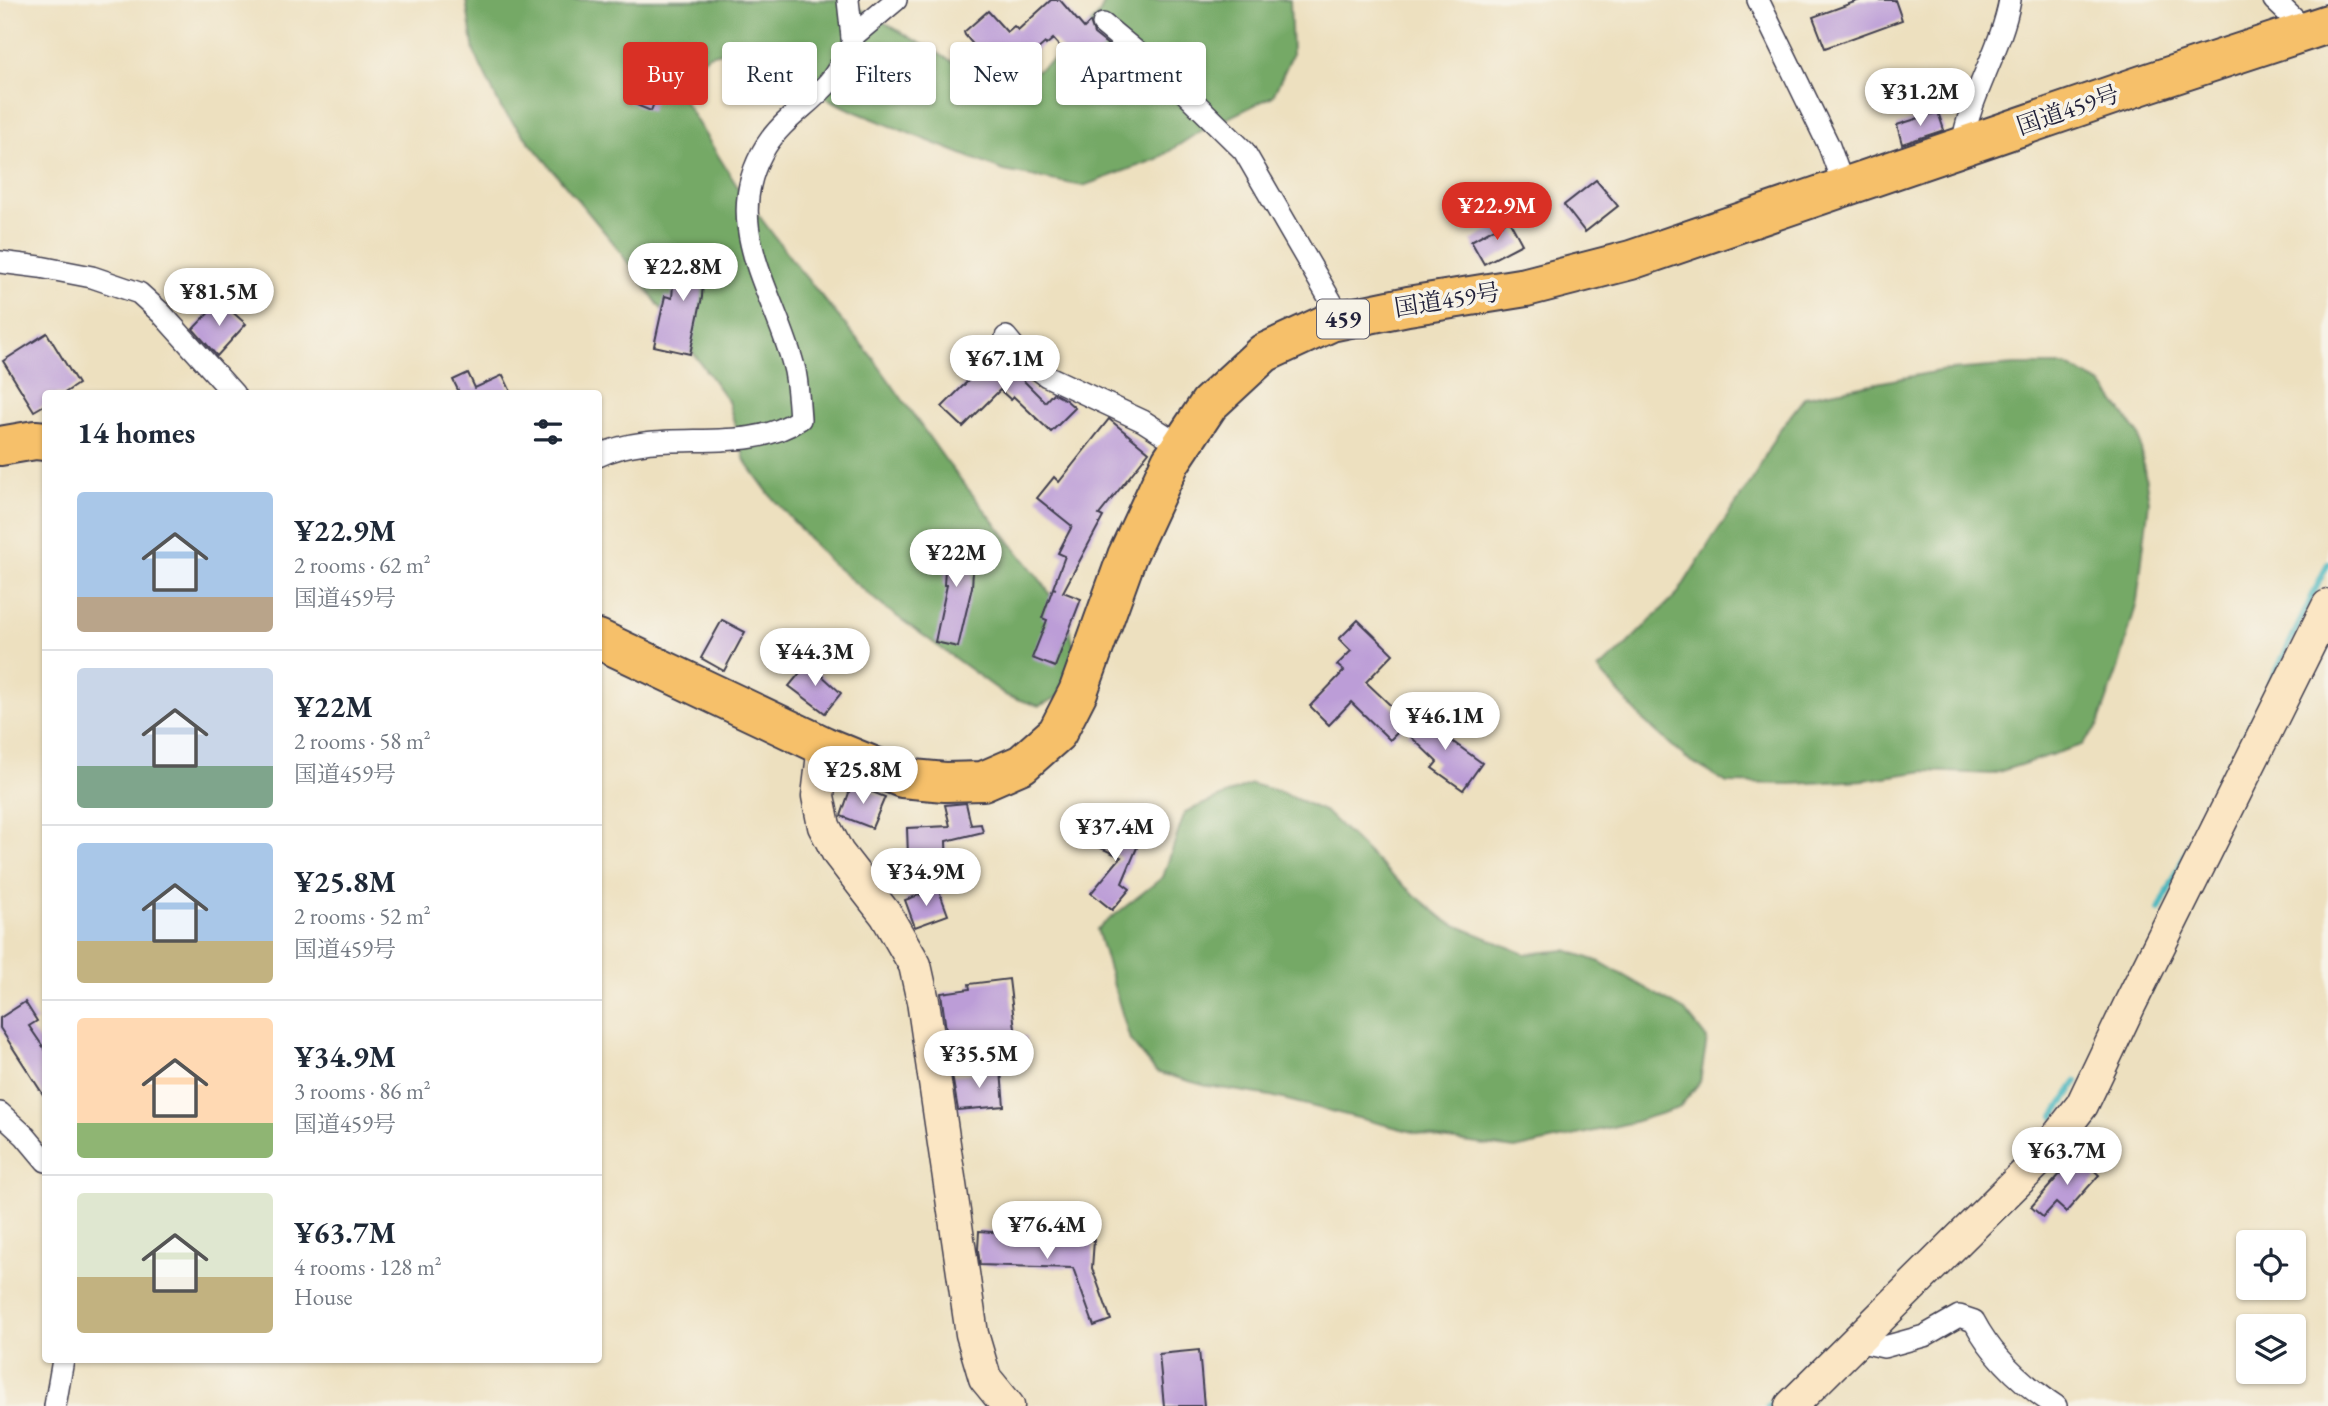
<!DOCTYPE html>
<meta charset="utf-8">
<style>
:root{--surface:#fff;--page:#f2f2f3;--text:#1f2937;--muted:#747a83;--line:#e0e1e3;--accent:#d93025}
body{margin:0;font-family:"EB Garamond","Noto Serif JP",serif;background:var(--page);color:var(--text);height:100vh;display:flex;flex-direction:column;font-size:26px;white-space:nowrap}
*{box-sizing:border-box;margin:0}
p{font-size:23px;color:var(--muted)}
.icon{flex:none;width:38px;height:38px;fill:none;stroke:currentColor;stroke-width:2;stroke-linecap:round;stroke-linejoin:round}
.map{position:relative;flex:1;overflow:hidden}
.sheet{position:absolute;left:42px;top:390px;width:560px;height:973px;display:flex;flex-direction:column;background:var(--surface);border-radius:7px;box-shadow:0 2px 5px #0004}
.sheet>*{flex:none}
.top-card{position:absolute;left:623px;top:42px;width:665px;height:63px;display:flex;gap:14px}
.controls{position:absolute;left:2236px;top:1230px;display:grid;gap:14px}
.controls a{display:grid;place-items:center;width:70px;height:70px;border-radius:7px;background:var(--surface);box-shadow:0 2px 5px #0004;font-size:35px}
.price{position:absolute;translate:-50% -60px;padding:0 16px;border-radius:24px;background:#fff;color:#222;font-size:23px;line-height:46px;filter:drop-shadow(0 2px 4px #0008)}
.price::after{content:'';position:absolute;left:50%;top:42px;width:21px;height:16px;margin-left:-10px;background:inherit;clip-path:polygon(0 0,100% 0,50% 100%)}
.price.selected{background:var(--accent);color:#fff}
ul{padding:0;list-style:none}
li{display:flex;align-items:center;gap:21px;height:175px;padding:0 35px}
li+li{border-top:2px solid var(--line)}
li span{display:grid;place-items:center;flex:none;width:196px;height:140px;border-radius:7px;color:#555}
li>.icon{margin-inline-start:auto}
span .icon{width:84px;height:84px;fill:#fffc;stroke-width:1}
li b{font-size:30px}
h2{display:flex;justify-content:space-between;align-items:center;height:84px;padding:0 35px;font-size:30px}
.chip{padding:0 24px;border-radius:7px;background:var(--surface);box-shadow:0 2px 5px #0004;font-size:24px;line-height:63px}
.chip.selected{background:var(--accent);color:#fff}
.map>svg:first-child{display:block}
.forest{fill:#74a966;stroke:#4b6650;stroke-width:2}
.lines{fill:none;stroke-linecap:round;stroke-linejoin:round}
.stream{stroke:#47b6be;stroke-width:6}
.building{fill:#bc9dd7}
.street-casing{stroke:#403e4f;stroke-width:24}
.secondary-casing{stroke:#403e4f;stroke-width:35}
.highway-casing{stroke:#403e4f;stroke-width:42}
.street{stroke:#fff;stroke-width:21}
.secondary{stroke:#fbe6c4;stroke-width:32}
.highway{stroke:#f6c06b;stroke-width:38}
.labels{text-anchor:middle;stroke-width:7;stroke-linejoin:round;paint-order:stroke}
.shield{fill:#f7f3e8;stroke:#62616f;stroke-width:2}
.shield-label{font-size:23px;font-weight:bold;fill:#22223b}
.street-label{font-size:24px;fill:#22223b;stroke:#f7f3e8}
</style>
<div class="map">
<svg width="2328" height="1406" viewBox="0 0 2328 1406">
<rect width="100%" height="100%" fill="#f7f3e8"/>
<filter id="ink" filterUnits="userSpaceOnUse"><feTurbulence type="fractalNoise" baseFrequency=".0143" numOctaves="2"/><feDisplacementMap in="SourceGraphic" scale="14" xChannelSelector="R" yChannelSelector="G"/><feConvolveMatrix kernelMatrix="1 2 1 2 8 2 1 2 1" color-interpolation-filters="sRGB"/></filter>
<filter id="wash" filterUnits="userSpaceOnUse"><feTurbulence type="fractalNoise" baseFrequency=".00686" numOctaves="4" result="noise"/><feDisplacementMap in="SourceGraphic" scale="28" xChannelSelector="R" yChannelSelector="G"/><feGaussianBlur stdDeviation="1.57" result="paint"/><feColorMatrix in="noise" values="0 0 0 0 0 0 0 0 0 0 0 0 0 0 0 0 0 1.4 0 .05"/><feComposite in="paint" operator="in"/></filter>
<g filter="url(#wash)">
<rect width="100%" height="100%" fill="#ede0bf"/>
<!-- forest -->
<g class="forest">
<polygon points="466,0 845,0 962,67 999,77 1029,75 1052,61 1098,16 1106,0 1290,0 1292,55 1273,96 1199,132 1157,159 1083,186 1004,171 856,112 805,88 760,60 727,51 709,55 688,71 681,96 739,189 798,268 873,358 946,461 1045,586 1070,630 1079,667 1058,697 1039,706 1007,696 884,607 829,561 770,495 745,461 728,401 612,241 501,108 474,52"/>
<polygon points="2015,365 2066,365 2102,384 2139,435 2149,502 2137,601 2120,663 2098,725 2082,745 1992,774 1925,771 1865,780 1791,784 1727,783 1686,758 1643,720 1598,669 1618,653 1678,593 1714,536 1753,479 1777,433 1805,397 1939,371"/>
<polygon points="1251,784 1278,791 1326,812 1391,875 1446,921 1525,954 1566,950 1600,962 1685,1011 1707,1039 1700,1082 1679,1108 1630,1123 1515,1149 1441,1139 1271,1096 1207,1086 1156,1072 1130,1040 1097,929 1163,877 1185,812"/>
</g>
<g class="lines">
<!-- stream -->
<g class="stream">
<polyline points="2240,747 2328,563"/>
<polyline points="2159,910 2192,840 2211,807"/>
<polyline points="2054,1116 2077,1081"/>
<polyline points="1768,1406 1785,1390"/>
</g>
</g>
<g id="blocks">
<!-- building -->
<g class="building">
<polygon points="1051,0 1060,0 1084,28 1090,22 1094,34 1108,45 1081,70 1053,39 1046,45 1045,43 1003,80 965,35 964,32 988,11 1007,32 1014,26 1018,30"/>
<polygon points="1860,0 1895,0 1902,20 1825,48 1813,17"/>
<polygon points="646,59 667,67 651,111 629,102"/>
<polygon points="1938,112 1944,130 1902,144 1897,125"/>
<polygon points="1596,180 1618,206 1585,232 1564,205"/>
<polygon points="1509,220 1522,244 1484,264 1471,241"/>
<polygon points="676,248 705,250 702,297 690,354 654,346 665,296 672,298"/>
<polygon points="220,301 246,324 217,356 193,329"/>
<polygon points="47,333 78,384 63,394 46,394 46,404 34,411 3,361"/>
<polygon points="999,350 1015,368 1013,370 1045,402 1053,393 1066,400 1075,408 1051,432 1014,397 1011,400 1000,390 963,427 942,407"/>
<polygon points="468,373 475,388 503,375 512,394 460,394 453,380"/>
<polygon points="1109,419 1149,452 1099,515 1103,517 1063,592 1081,599 1055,667 1032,658 1047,620 1042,618 1053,588 1056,589 1053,588 1065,556 1058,553 1072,526 1037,498 1054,477 1059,482"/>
<polygon points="947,537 975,539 972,587 958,647 935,642 947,585 944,585"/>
<polygon points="722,620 745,632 724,671 701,658"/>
<polygon points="1358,620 1393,654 1366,682 1408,722 1390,740 1351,702 1329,725 1310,706 1344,671 1337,665 1351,651 1339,639"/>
<polygon points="808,663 841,693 825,713 789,686"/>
<polygon points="1431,710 1445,724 1438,731 1482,763 1463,790 1432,768 1437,762 1408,734"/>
<polygon points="852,784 885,797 872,828 841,816"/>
<polygon points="966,803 971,825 981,824 983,832 946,841 947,870 930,871 929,855 908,856 907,828 950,826 945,805"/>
<polygon points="1101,821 1141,838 1122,883 1130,889 1112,910 1091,893 1121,857 1092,844"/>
<polygon points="938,888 948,915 915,927 905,900"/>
<polygon points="1009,979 1016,1037 1026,1036 1028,1063 990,1066 987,1032 947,1037 941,993 970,989 969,984"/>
<polygon points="25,1002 37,1021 29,1026 46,1051 46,1099 0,1028 0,1018"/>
<polygon points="1001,1071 1004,1106 958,1110 952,1075"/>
<polygon points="2077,1155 2099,1175 2066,1212 2056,1203 2043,1217 2031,1207"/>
<polygon points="979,1231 1094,1240 1092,1268 1111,1320 1094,1326 1073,1268 980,1265 978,1250"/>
<polygon points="1199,1350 1204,1406 1164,1406 1159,1354"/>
</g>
</g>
</g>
<g filter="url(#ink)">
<use href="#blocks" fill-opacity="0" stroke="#403e4f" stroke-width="2"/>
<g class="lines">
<!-- street casing -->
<g class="street-casing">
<g id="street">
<polyline points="1758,0 1829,146 1844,187"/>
<polyline points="2274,0 2294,19 2303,32"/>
<polyline points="1103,24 1180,88 1244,151 1342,320"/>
<polyline points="852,37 896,0"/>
<path d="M 1962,147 C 1969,95 2001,51 2010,0"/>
<polyline points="0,262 40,267 92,277 139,293 161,313 234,394"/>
<polyline points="1006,337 1024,359 1047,376 1143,421 1182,446"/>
<path d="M 598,456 C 660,425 744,458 800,419 C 799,404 798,387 795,371 C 777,295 717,225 766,146 C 782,120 809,105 829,82 C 838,71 845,57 853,46 L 848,0"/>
<polyline points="0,1113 25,1136 46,1161"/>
<path d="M 1857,1341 L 1884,1347 L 1924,1336 L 1959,1316 L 1974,1321 C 1993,1357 2022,1384 2056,1406"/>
<polyline points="55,1406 63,1360"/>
</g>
</g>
<!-- secondary casing -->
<g class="secondary-casing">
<g id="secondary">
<polyline points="824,746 818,796 824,826 838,853 886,915 915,965 923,1001 972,1334 985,1378 1008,1406"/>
<polyline points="1791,1406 2039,1160 2082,1105 2130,1004 2328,606"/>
</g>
</g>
<!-- highway casing -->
<g class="highway-casing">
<g id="highway">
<polyline points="0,446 35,440 46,441"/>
<polyline points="598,639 824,746 902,778 945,782 983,781 1022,764 1057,733 1078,692 1127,556 1171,461 1209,404 1264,353 1331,322 1408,306 1526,287 1631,260 2142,85 2328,24"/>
</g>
</g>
<!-- street -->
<use href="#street" class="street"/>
<!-- secondary -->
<use href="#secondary" class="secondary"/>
<!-- highway -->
<use href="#highway" class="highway"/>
</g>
</g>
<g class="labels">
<!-- shield labels -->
<rect class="shield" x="1317" y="299.5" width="52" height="39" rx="5"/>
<g class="shield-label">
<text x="1343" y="327">459</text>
</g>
<!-- street labels -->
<g class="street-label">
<text transform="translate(2068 110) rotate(-19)" y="8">国道459号</text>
<text transform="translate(1447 300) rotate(-9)" y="8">国道459号</text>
</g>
</g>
</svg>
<div class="controls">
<a><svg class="icon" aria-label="locate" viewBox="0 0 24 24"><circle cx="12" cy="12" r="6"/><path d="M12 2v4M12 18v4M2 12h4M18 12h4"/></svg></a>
<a><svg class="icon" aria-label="layers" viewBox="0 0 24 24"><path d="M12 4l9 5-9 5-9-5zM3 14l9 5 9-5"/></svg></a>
</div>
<b class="price" style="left:1920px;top:128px">¥31.2M</b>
<b class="price selected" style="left:1497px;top:242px">¥22.9M</b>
<b class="price" style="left:683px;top:303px">¥22.8M</b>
<b class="price" style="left:219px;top:328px">¥81.5M</b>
<b class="price" style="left:1005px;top:395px">¥67.1M</b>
<b class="price" style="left:956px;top:589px">¥22M</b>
<b class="price" style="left:815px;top:688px">¥44.3M</b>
<b class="price" style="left:1445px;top:752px">¥46.1M</b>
<b class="price" style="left:863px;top:806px">¥25.8M</b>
<b class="price" style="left:1115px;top:863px">¥37.4M</b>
<b class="price" style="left:926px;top:908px">¥34.9M</b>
<b class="price" style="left:979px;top:1090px">¥35.5M</b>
<b class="price" style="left:2067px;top:1187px">¥63.7M</b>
<b class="price" style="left:1047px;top:1261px">¥76.4M</b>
<div class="top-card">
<a class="chip selected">Buy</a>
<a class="chip">Rent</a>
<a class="chip">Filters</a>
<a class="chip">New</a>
<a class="chip">Apartment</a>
</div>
<section class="sheet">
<h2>14 homes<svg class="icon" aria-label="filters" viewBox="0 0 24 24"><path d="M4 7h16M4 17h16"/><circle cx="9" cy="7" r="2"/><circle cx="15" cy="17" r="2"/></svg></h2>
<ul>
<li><span style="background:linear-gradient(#a9c7e8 75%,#b9a48a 0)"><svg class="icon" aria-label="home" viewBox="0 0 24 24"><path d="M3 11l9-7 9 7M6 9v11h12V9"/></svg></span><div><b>¥22.9M</b><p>2 rooms · 62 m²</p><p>国道459号</p></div></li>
<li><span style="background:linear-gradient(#c9d6e8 70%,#7fa58c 0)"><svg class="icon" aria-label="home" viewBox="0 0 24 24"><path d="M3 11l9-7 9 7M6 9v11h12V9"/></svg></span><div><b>¥22M</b><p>2 rooms · 58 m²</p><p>国道459号</p></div></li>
<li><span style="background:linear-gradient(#a9c7e8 70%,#c2b280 0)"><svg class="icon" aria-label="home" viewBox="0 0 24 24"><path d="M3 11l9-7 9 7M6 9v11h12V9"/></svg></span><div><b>¥25.8M</b><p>2 rooms · 52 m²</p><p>国道459号</p></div></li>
<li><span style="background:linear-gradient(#ffd9b3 75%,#8fb573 0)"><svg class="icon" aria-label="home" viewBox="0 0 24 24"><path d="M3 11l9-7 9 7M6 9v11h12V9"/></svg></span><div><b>¥34.9M</b><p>3 rooms · 86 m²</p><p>国道459号</p></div></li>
<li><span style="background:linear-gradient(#dfe7d0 60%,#c2b280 0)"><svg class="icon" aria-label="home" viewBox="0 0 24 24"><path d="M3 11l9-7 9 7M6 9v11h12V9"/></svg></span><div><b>¥63.7M</b><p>4 rooms · 128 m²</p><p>House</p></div></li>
</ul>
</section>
</div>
